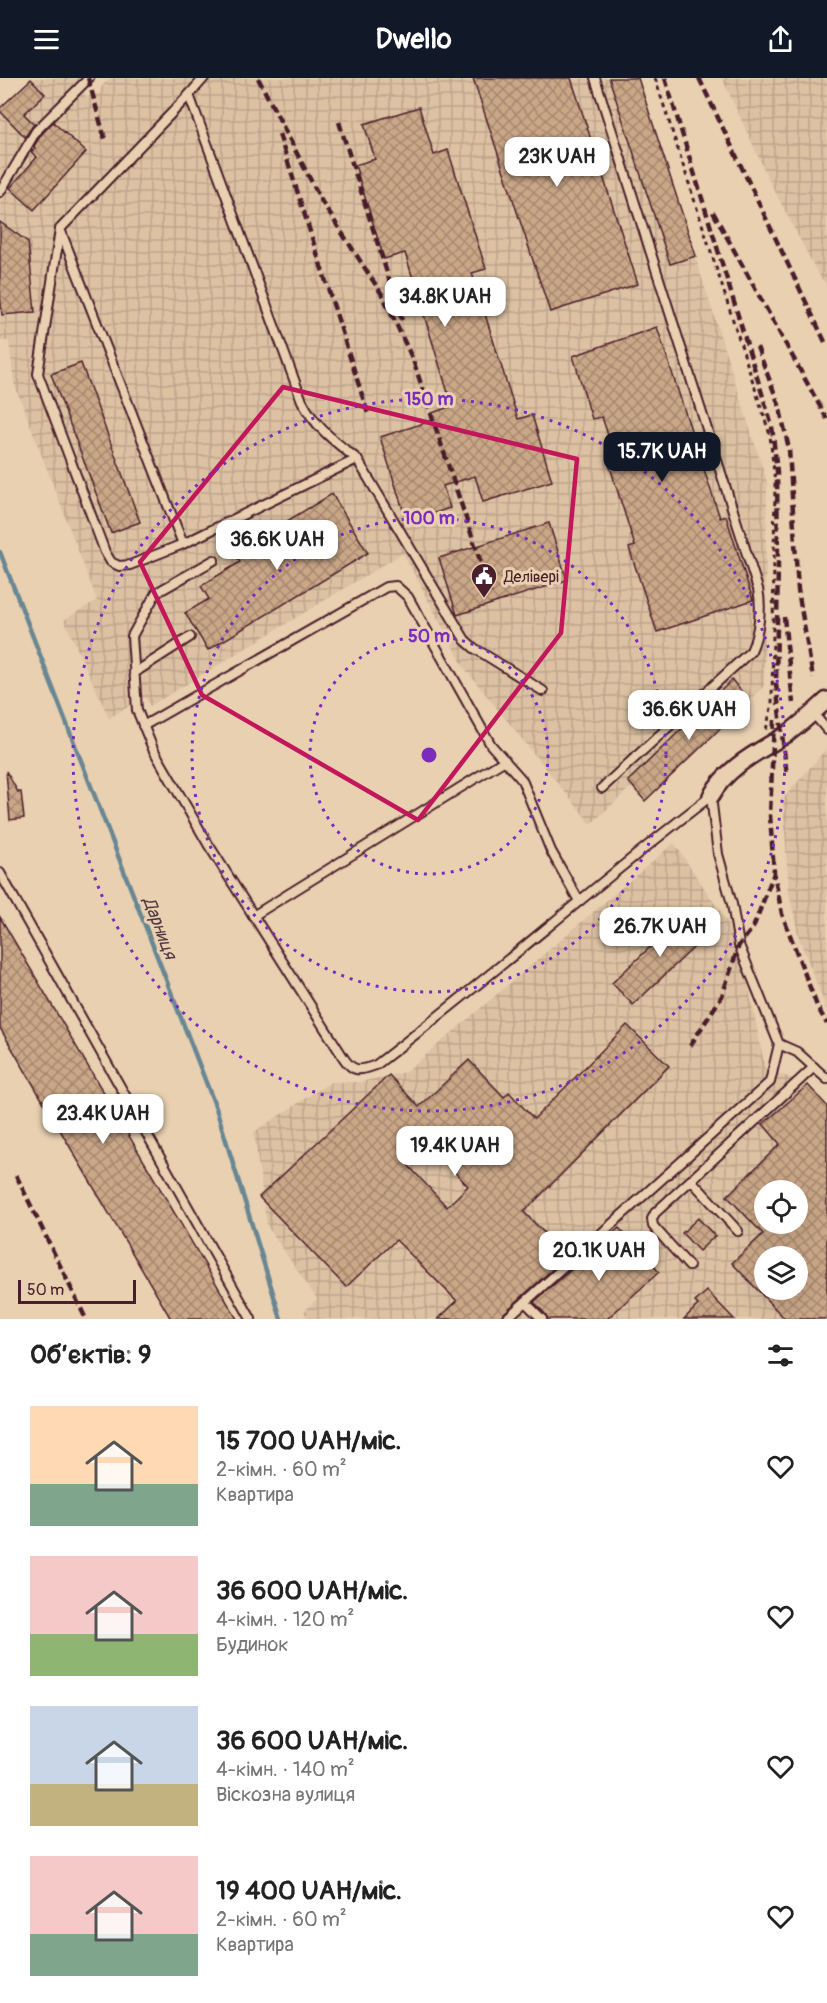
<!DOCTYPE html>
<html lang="uk">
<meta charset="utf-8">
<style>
:root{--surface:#fff;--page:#f6f6f6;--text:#222;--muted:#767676;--accent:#111827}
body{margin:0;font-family:Pangolin,sans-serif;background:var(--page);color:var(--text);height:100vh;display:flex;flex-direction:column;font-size:22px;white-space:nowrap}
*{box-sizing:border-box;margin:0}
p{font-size:20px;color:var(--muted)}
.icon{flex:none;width:33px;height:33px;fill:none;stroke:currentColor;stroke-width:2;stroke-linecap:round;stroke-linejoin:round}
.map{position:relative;height:1241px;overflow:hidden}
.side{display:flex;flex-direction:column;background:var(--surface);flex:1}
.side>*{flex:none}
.controls{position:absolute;left:754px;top:1102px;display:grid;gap:12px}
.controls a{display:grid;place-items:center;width:54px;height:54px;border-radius:50%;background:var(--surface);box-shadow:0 6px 24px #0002;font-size:30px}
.scale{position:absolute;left:18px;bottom:15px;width:118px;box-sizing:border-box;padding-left:6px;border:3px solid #4a1f2b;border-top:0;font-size:16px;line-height:21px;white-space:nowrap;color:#4a1f2b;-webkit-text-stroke:4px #e8d0b1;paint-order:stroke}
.price{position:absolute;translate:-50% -51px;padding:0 14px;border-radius:12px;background:#fff;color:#222;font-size:20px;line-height:39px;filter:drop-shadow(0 2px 3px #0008)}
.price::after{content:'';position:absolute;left:50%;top:36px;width:18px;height:14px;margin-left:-9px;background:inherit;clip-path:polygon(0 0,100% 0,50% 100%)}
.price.on{background:var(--accent);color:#fff}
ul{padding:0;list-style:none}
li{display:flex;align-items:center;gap:18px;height:150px;padding:0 30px}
li span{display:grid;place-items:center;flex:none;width:168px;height:120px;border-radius:0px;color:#555}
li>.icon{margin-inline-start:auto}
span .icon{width:72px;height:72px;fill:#fffc;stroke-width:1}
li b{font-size:26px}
h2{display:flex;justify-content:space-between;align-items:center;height:72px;padding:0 30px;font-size:26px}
header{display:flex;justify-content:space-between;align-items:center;height:78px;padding:0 30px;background:var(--accent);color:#fff;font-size:27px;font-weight:700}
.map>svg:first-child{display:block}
.industrial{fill:url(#industrial-grid);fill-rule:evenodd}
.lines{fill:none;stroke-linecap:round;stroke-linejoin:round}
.stream{stroke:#688693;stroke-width:4.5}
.building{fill:url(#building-cross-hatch);stroke:#4a1f2b;stroke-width:1.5;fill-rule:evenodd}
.service-casing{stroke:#4a1f2b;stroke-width:12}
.minor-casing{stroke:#4a1f2b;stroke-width:20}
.path{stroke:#4a1f2b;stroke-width:3;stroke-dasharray:4.5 4.5;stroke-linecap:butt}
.service{stroke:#e8d0b1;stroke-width:8}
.minor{stroke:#e8d0b1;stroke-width:15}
.rail{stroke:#4a1f2b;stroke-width:4.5;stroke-dasharray:9 4.5;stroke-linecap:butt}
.marked{fill:none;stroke:#c2185b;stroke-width:4.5;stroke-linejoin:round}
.ring{fill:none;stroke:#7b2cbf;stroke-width:3;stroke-dasharray:3 6}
.labels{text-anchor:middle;stroke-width:6;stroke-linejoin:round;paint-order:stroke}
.poi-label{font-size:16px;fill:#4a1f2b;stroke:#e8d0b1;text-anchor:start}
.water-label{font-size:18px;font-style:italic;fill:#523945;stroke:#e8d0b1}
.centre{fill:#7b2cbf;stroke:#e8d0b1;stroke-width:3}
.ring-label{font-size:18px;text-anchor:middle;font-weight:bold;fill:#7b2cbf;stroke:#e8d0b1;stroke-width:6;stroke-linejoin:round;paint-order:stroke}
</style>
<header><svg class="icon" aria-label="menu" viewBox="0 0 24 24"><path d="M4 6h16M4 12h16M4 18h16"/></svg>Dwello<svg class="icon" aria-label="share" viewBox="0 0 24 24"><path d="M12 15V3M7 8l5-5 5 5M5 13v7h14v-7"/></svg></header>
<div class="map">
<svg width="827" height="1241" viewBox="0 0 827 1241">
<defs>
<pattern id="industrial-grid" width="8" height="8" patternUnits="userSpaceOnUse" patternTransform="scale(1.5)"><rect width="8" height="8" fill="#dcc1a2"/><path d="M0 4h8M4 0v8" fill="none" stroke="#bea58c"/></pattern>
<pattern id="building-cross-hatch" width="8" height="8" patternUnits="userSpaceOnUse" patternTransform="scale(1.5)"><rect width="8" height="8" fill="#caa787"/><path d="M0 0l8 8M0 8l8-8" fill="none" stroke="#a6876f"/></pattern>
</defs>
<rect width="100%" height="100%" fill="#e8d0b1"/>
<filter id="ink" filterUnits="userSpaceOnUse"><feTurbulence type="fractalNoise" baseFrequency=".0167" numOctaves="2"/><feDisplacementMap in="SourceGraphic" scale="12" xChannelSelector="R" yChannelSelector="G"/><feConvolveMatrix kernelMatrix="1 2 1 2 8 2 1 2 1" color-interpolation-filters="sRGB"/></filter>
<g filter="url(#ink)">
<!-- industrial -->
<g class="industrial">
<polygon points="33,0 80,0 86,19 100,15 102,8 111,0 638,0 767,404 764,608 645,723 631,709 591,746 465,591 403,475 150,628 145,619 109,640 64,542 97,522 14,305 9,263 0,263 0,30"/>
<polygon points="722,0 827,0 827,208 817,194 771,106"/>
<polygon points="827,670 827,932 799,860 789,815 783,721"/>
<path d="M 674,765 L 739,862 L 765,990 L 808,1007 L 827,1028 L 827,1241 L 310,1241 L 304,1234 L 317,1221 L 267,1148 L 254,1054 L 331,1004 L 360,1004 L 406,994 ZM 765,1113 L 798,1113 L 798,1146 L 765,1146 ZM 765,1179 L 798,1179 L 798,1212 L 765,1212 Z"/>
</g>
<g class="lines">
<!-- stream -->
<polyline class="stream" points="0,474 216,1030 281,1241"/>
</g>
<!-- building -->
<g class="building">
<polygon points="473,0 571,0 638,206 550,234"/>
<polygon points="609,0 638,0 696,178 670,186"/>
<polygon points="31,1 45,16 24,36 34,46 25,59 0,33 0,30"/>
<polygon points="419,29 434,77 448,72 486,191 472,195 518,341 532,337 552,403 483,424 475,398 443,408 450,430 407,444 380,359 434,342 432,335 452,328 405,175 384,181 355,87 375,81 364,46"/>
<polygon points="53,44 86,74 34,132 10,110 37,79 31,74 35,70 34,68 41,57"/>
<polygon points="0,144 28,164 35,234 2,237 0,215"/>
<polygon points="657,249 720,440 726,438 753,522 657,554 629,470 635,468 609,386 616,381 602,339 592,341 573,278"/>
<polygon points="81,285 140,444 111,455 51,296"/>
<polygon points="332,416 368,475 208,572 185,535 209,521 201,508 240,484 234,475"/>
<polygon points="549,445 567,502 457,537 439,480"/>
<polygon points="732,602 749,623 645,723 628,703"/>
<polygon points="6,693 18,714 21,714 24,740 10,742"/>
<polygon points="687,834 708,856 633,927 612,905"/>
<polygon points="0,839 237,1241 171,1241 0,950"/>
<path d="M 627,947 L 669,988 L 524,1134 L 567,1178 L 502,1237 L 500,1241 L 438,1241 L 457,1223 L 396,1162 L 346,1209 L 259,1119 L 389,997 L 419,1029 L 469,982 L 504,1019 L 509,1014 L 534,1041 ZM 427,1065 L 468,1108 L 447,1129 L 406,1085 Z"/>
<path d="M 808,1007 L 827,1028 L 827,1241 L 785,1241 L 732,1185 L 763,1156 L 727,1118 L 780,1066 L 763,1046 ZM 765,1113 L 798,1113 L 798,1146 L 765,1146 ZM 765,1179 L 798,1179 L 798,1212 L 765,1212 Z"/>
<polygon points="698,1140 715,1158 699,1173 682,1155"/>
<polygon points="619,1150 659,1194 607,1241 548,1241 546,1237 534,1224"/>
<polygon points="707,1213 734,1241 684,1241 698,1227 695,1224"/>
</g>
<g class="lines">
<!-- service casing -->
<g class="service-casing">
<g id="service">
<path d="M 595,0 L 758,511 C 762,530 759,555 751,573 L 602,710"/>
<polyline points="189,17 204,0"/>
<polyline points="0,114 36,53 89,0"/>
<path d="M 60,151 L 38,296 L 105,474 L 111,484 L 119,488 L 130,487 L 183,466 L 357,381 C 334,363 315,349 302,323 L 189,17 L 60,151 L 183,466"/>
<polyline points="357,381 465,562 474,570 543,613"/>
<path d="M 214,482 L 156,515 L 132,558 L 137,632 L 153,671 L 208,766 L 343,979 C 353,995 360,993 376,987 C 490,900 597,805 711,718"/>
<polyline points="134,595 190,559"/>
<polyline points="813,635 827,652"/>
<polyline points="143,648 386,509 396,508 408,519 491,667 522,702 551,773 579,823"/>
<polyline points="711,718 718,776 732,826 739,867 779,966 797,974 827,1001"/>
<polyline points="0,795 251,1241"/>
<polyline points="253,838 505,682"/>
<polyline points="691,1102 738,1153"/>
<polyline points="689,1188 653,1148 652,1141 655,1135 814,989"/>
<polyline points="525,1224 542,1241"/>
<polyline points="506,1241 770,1004 779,966"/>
</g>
</g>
<!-- minor casing -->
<g class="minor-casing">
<path id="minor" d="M 711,718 C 727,688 760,673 787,656 C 801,646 814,634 827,622"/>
</g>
<!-- path -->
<polyline class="path" points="655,0 770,357 775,405 772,626 766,652"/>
<!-- service -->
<use href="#service" class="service"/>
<!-- minor -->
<use href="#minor" class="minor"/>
<!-- rail -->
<g class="rail">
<polyline points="88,0 105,61"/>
<polyline points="258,0 322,124 383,218 413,282 491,515"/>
<polyline points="665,0 772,348 777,394 778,485 776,606 787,698"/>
<polyline points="699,0 827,268"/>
<polyline points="339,44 402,242"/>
<polyline points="279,56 369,339"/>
<polyline points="713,134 827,341"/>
<polyline points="757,269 779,327 789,371 798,512 813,600"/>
<polyline points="784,539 793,625"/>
<polyline points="774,642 770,737 774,795 782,836 817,928 827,946"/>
<polyline points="690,968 722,918 739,867 753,850 774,795"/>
<polyline points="16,1097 86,1241"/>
</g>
</g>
</g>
<!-- marked area -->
<path class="marked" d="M 283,309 L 577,381 L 561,555 L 418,742 L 202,617 L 140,484 Z"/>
<!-- distance rings -->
<g class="ring">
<circle cx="429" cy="677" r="119"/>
<circle cx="429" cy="677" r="237"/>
<circle cx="429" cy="677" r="356"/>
</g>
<!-- icons -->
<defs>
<g id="civic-pin" transform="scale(1.35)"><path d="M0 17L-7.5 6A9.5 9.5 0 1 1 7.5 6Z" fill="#4a1f2b" stroke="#e8d0b1"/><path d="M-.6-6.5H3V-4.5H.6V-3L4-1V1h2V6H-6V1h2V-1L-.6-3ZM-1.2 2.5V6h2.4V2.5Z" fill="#fff"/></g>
</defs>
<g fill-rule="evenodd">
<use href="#civic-pin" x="484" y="498"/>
</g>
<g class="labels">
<!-- poi labels -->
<g class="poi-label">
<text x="504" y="504">Делівері</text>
</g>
<!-- water labels -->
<g class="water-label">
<text transform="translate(160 850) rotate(69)" y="6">Дарниця</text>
</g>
</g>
<circle cx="429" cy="677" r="9" class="centre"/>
<g class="ring-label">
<text x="429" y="327">150 m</text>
<text x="429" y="446">100 m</text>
<text x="429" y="564">50 m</text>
</g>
</svg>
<div class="controls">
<a><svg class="icon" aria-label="locate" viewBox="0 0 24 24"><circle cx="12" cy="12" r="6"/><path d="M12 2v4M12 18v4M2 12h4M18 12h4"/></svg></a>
<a><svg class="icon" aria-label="layers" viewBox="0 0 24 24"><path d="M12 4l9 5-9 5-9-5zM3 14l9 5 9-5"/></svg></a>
</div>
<div class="scale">50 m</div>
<b class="price" style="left:557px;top:110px">23K UAH</b>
<b class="price" style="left:445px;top:250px">34.8K UAH</b>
<b class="price on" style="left:662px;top:405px">15.7K UAH</b>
<b class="price" style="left:277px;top:493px">36.6K UAH</b>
<b class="price" style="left:689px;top:663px">36.6K UAH</b>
<b class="price" style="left:660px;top:880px">26.7K UAH</b>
<b class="price" style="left:103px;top:1067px">23.4K UAH</b>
<b class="price" style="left:455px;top:1099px">19.4K UAH</b>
<b class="price" style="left:599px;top:1204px">20.1K UAH</b>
</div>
<section class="side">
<h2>Об’єктів: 9<svg class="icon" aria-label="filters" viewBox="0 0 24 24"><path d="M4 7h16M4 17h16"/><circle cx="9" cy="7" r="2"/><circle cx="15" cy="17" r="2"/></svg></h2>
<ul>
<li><span style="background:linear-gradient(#ffd9b3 65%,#7fa58c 0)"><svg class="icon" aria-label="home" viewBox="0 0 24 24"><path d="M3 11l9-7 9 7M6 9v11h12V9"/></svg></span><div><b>15 700 UAH/міс.</b><p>2-кімн. · 60 m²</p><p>Квартира</p></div><svg class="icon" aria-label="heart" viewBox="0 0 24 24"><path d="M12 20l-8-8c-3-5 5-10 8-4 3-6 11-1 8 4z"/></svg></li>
<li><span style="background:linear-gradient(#f6c9c9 65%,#8fb573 0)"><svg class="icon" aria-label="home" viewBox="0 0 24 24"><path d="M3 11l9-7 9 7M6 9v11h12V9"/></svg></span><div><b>36 600 UAH/міс.</b><p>4-кімн. · 120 m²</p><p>Будинок</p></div><svg class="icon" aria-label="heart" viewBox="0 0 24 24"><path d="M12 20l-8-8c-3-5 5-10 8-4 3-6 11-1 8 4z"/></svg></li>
<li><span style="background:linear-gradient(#c9d6e8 65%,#c2b280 0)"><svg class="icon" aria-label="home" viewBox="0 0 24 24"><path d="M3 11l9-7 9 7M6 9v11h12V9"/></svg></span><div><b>36 600 UAH/міс.</b><p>4-кімн. · 140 m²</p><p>Віскозна вулиця</p></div><svg class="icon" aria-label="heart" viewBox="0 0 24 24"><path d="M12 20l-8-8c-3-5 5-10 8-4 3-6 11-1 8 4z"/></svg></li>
<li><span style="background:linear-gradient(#f6c9c9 65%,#7fa58c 0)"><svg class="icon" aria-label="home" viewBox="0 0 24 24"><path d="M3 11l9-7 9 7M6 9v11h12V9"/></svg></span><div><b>19 400 UAH/міс.</b><p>2-кімн. · 60 m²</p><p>Квартира</p></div><svg class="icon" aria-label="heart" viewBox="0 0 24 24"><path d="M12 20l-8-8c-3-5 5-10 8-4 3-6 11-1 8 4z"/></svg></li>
</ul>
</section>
